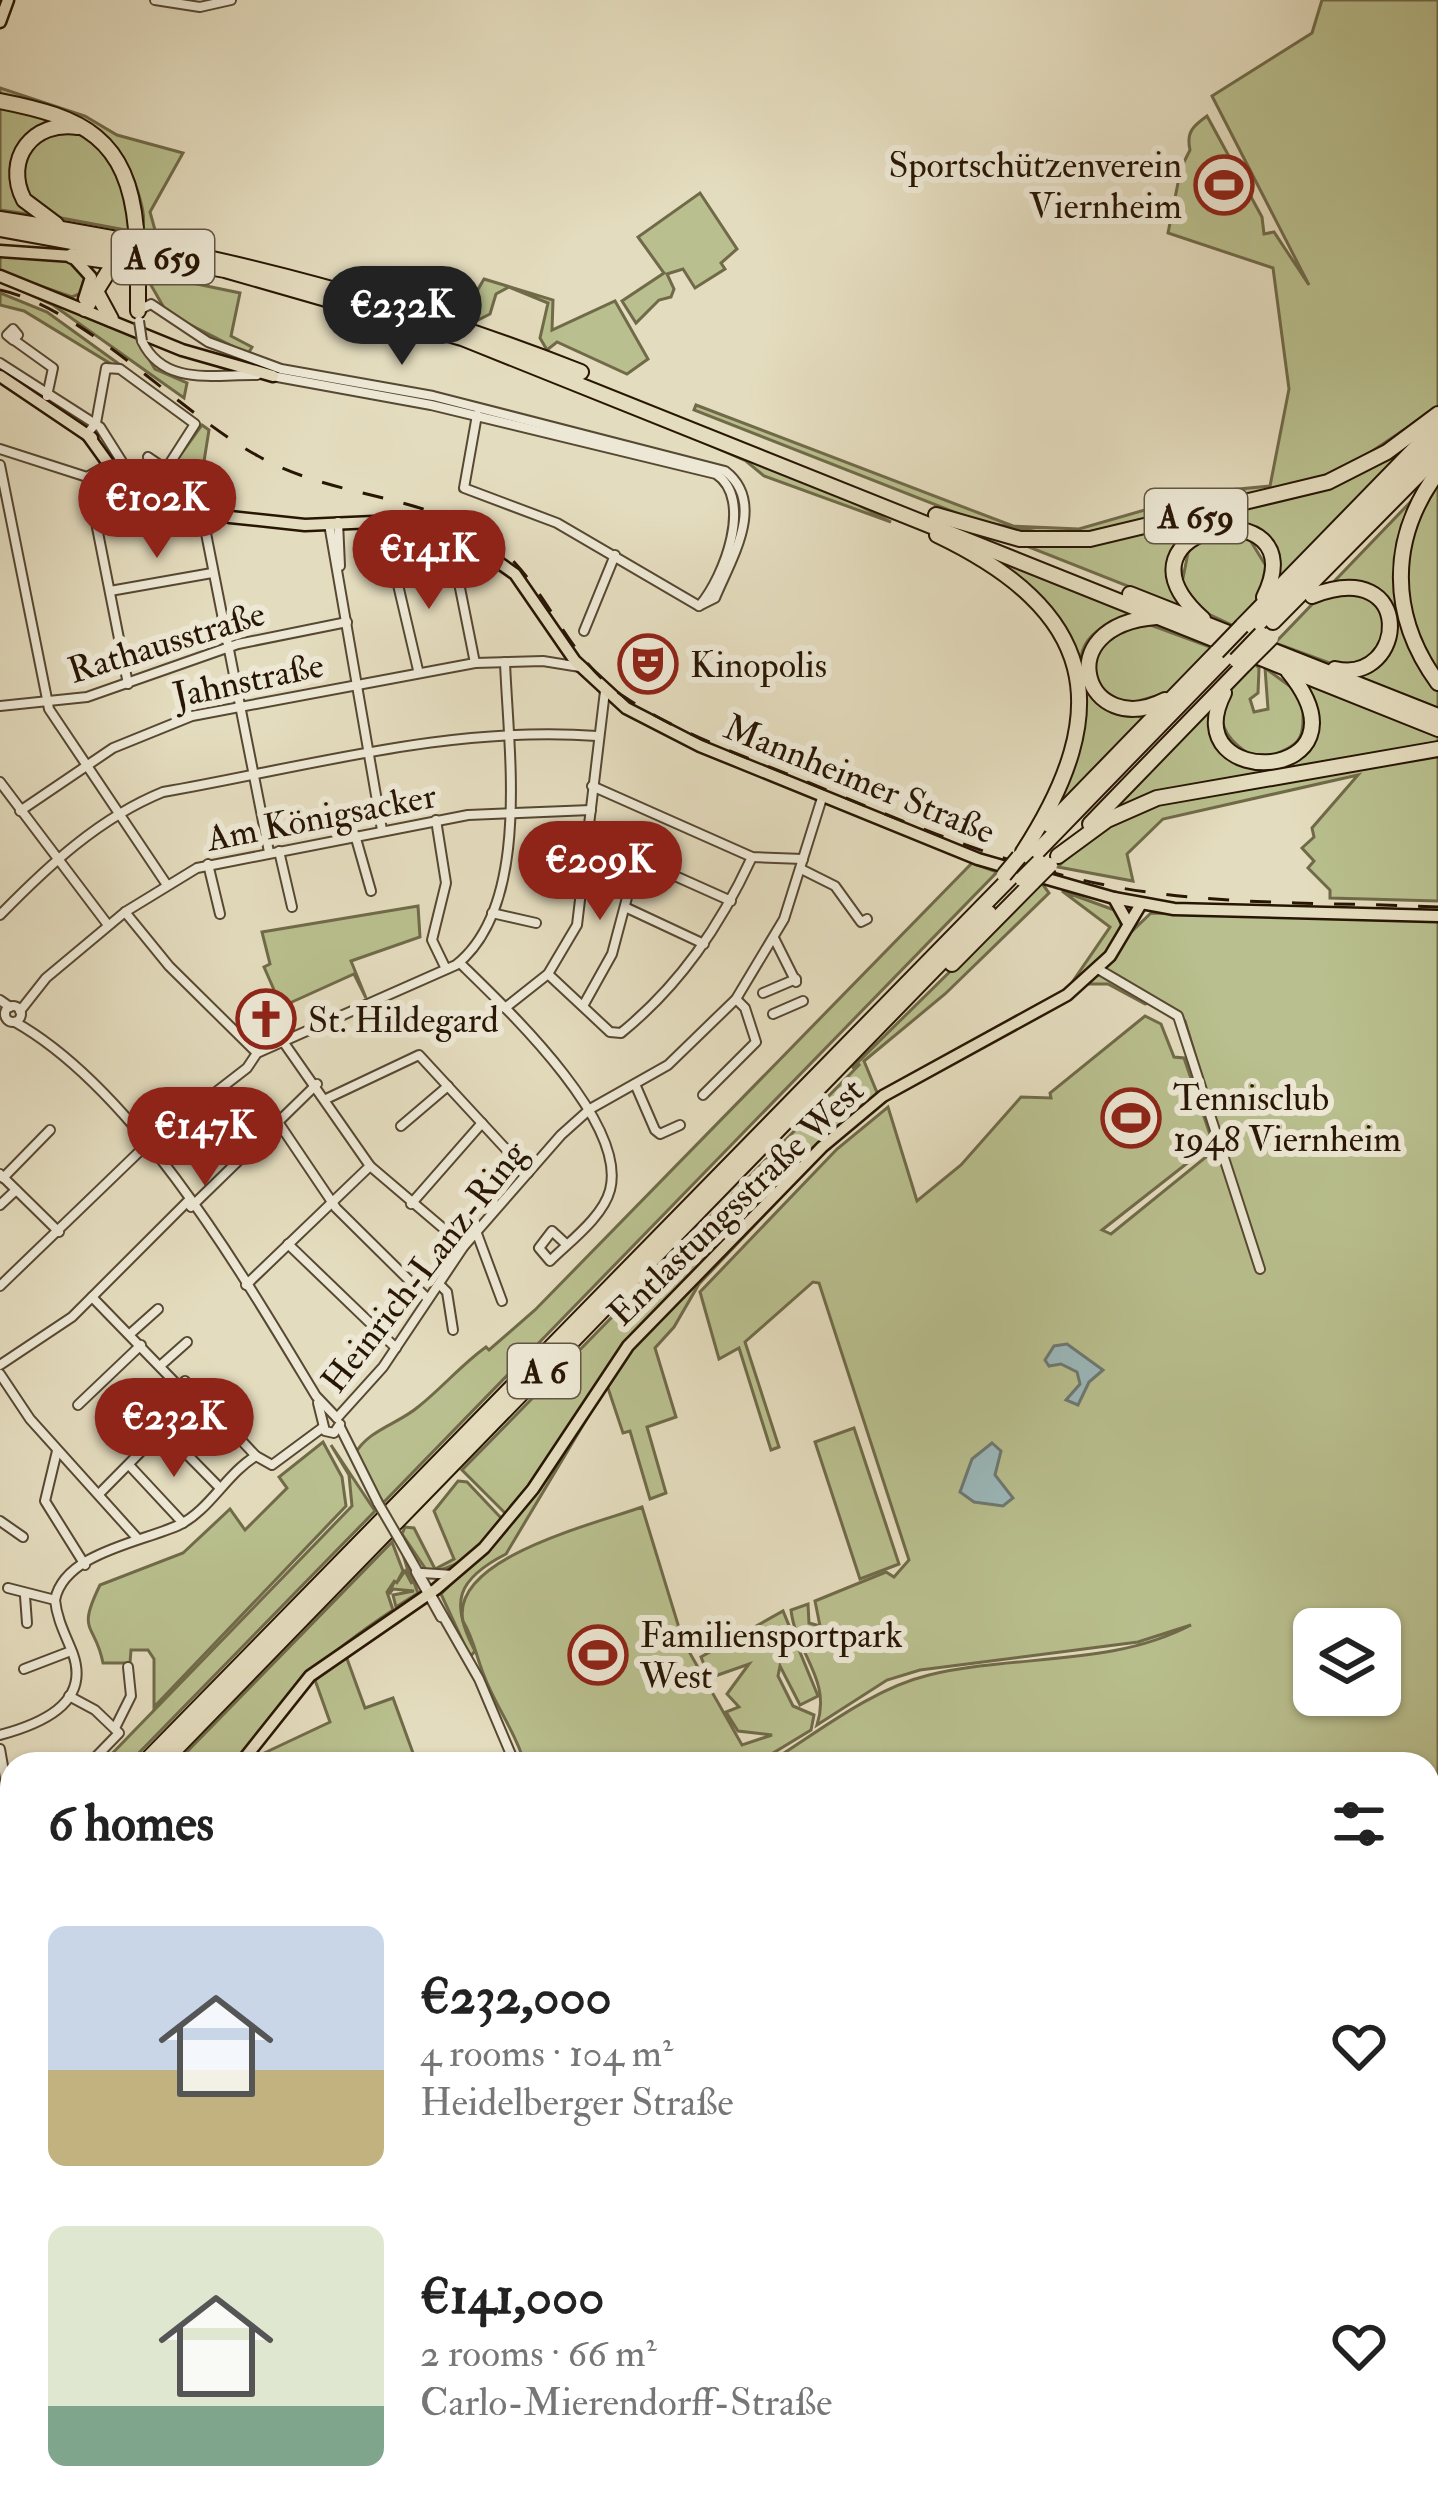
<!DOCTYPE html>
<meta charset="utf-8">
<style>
:root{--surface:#fff;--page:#f2f2f2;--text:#222;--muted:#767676;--accent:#8f2418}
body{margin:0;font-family:"IM FELL Double Pica",serif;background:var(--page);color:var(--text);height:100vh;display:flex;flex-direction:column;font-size:45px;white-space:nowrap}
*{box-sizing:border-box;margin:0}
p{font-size:39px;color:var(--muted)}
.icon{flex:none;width:66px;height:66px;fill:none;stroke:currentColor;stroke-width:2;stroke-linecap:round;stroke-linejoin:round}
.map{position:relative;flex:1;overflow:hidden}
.sheet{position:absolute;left:0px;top:1752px;width:1440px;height:768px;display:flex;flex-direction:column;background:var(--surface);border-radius:36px 36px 0 0;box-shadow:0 3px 9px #0004}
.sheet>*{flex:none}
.controls{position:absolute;left:1293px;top:1608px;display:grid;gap:24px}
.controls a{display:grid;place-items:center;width:108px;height:108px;border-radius:18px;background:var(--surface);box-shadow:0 3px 9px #0004;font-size:60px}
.price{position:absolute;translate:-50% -102px;padding:0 27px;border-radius:42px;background:var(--accent);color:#fff;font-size:39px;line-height:78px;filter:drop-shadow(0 3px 6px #0008)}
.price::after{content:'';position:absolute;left:50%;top:72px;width:36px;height:27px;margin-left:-18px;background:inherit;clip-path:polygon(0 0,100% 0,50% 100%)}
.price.active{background:#222;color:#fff}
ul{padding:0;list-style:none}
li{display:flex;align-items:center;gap:36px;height:300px;padding:0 48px}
li span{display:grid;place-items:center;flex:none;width:336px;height:240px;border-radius:18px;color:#555}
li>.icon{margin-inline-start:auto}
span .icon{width:144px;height:144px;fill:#fffc;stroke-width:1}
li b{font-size:51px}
h2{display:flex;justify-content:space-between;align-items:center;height:144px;padding:0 48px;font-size:51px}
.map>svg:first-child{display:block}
.green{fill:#b9bf8e;stroke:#706a49;stroke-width:3;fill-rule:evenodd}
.water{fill:#9bb9bc;stroke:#6d7872;stroke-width:3}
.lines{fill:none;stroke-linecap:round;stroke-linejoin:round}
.minor-casing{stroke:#574832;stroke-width:12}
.major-casing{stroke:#281604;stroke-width:15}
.highway-casing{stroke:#281604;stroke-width:18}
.minor{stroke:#ede8d5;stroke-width:8}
.major{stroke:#e4dcbe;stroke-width:10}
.highway{stroke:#e4dcbe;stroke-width:14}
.rail{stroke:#281604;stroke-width:3;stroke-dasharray:21 21;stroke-linecap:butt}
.minor-bridge-casing{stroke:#574832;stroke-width:12;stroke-linecap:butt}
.highway-bridge-casing{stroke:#281604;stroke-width:18;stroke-linecap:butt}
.minor-bridge{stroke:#ede8d5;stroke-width:8}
.highway-bridge{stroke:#e4dcbe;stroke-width:14}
.labels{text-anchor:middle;stroke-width:12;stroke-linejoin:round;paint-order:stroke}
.shield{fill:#ede8d5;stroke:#635543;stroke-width:3}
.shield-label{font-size:33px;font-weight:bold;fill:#281604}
.poi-label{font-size:36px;fill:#281604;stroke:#ede8d5;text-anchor:start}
.street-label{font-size:36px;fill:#281604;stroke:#ede8d5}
</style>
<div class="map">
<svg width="1438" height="2520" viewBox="0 0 1438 2520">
<rect width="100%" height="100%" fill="#e4dcbe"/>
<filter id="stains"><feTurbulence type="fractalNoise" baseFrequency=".00167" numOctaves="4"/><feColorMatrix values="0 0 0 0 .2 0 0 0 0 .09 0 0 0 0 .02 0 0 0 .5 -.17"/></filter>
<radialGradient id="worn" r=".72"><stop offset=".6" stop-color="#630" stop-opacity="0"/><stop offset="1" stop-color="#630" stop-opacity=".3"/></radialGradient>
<!-- green -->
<g class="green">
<path d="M 1322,0 L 1438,0 L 1438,407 L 1356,462 L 1307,483 L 1066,537 L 977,521 L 694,410 L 696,405 L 1013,526 L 1079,529 L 1207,492 L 1270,486 L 1289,389 L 1273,268 L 1168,233 L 1181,168 L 1190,150 C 1186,132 1193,126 1207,116 L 1262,217 L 1264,234 L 1274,232 L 1309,285 L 1212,96 L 1312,33 Z"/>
<path d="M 0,88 L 85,116 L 117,135 L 183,153 L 150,212 L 155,230 L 203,245 L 142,232 C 146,218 142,205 137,189 C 117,123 57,115 0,97 Z"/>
<polygon points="0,104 70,122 17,155 34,215 0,210"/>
<polygon points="51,130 89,135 123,177 131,231 45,215 20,186 26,149"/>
<polygon points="700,193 737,249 721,263 725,269 695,288 683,269 667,274 674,289 671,297 659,300 636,323 622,301 664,273 638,237"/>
<polygon points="0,254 74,261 86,273 84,292 72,297 0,272"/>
<polygon points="144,273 240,293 231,336 252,347 248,354 167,313"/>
<polygon points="484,279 553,300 552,330 615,301 648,359 627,374 557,342 547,350 540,338 548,303 509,287 496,294 490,314 478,320 466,310"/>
<polygon points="0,281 136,338 155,369 187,383 184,398 53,305"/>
<polygon points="0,293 47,312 162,395 24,311 0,305"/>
<polygon points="1438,417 1273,589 1275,561 1239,523 1201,527 1178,551 1188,610 1011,540 1050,545 1309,491"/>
<polygon points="662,424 832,491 891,522 764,476 746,461"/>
<polygon points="202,425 209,430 198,499 168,490 174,464"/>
<polygon points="1438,479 1438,709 1348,676 1376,654 1343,668 1275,643 1420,492 1411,529"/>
<polygon points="1221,531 1250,540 1266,566 1259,598 1234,626 1202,611 1182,583 1189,548"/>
<path d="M 964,544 L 1143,615 C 1114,615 1067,639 1085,677 C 1091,688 1102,699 1109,709 L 1145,718 L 1049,817 L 1073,768 L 1082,727 L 1064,633 Z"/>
<polygon points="1148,624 1213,648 1167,693 1124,705 1101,690 1092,666 1105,635"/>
<path d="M 1254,663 L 1259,668 L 1258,693 L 1250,699 L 1254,712 L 1268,709 L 1265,668 L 1302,695 C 1305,744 1304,743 1260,760 C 1208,734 1212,699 1254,663 Z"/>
<polygon points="1297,679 1438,733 1438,901 1330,898 1330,890 1308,868 1314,861 1302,848 1314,837 1312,828 1358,775 1163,819 1127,854 1133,881 1058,867 1216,700 1214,713 1238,760 1301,751 1311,699"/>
<path d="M 972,863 L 997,872 L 383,1503 L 355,1454 C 368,1430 398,1424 418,1407 C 442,1388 461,1365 486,1347 L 489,1350 L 535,1310 Z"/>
<path d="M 1041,882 L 1049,893 L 945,994 L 864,1061 L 878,1095 L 699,1284 L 674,1327 L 655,1348 L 676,1417 L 647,1427 L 666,1493 L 650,1499 L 630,1431 L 623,1433 L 607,1385 L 506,1554 C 457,1579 449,1602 475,1651 L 470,1657 L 441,1594 L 513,1521 L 462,1470 L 860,1064 L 852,1068 Z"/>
<path d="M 1062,891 L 1117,911 L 1122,928 L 1130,933 L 1151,913 L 1438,919 L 1438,2520 L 40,2520 L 49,2508 L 1428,2508 L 1428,1764 L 767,1764 C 817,1733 871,1689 929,1675 C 1016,1654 1111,1667 1191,1625 L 1138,1642 L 920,1670 L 887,1680 L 817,1725 C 832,1679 796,1654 791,1610 L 808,1604 L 809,1623 L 820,1626 L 815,1601 L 886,1572 L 894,1577 L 909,1560 L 819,1283 L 813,1282 L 745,1342 L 779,1447 L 771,1450 L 739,1348 L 719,1359 L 700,1292 L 837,1149 L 888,1107 L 917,1201 L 961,1165 L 1021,1097 L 1051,1098 L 1050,1093 L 1145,1016 L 1161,1024 L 1174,1057 L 1184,1058 L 1213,1143 L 1102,1230 L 1111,1234 L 1222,1144 L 1185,1021 L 1155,1002 L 1145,1004 L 1108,984 L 1071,984 L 1110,927 ZM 1314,1629 L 1380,1629 L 1380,1695 L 1314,1695 Z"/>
<polygon points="418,906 420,937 351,961 366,998 354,974 292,1002 286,1017 264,967 270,964 262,932"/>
<polygon points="854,1428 899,1564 860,1579 815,1442"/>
<path d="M 323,1442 L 342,1477 L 346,1506 L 154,1707 L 154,1659 L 148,1650 L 131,1650 L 130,1663 L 103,1663 C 95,1622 76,1634 100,1585 L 183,1553 L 230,1509 L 245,1530 L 287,1488 L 279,1477 Z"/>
<polygon points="331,1445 375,1511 128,1764 102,1764 352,1506 349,1475"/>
<path d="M 458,1481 L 467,1482 L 503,1520 C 485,1544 459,1572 427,1571 L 402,1534 L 405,1527 L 414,1528 L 435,1569 L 454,1559 L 434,1511 Z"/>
<path d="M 642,1507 L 683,1641 L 742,1745 L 772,1735 L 738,1731 L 726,1712 L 739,1707 L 727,1694 L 749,1664 L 715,1676 L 707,1672 L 701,1657 L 783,1611 L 818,1696 L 800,1705 L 780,1666 L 778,1676 L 793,1706 L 814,1715 L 811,1730 L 755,1764 L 525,1764 C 515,1730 496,1708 483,1673 C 476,1655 474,1640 463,1621 C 450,1558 595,1524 642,1507 Z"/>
<path d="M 392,1542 L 403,1571 L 396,1584 L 405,1571 L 412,1584 L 402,1551 L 418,1593 L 396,1607 L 393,1595 L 414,1591 L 393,1589 L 389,1594 L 395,1580 L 387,1592 L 393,1610 C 324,1655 282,1697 235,1764 L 175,1764 Z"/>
<polygon points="346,1656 365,1708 393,1698 417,1764 262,1764 260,1755 330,1722 315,1680"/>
</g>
<!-- water -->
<g class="water">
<polygon points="1067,1344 1103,1370 1089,1382 1078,1405 1066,1400 1080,1384 1077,1372 1061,1364 1049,1366 1045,1360 1054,1346"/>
<polygon points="992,1443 1001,1451 995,1475 1013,1498 1003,1506 974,1502 960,1492 972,1459"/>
</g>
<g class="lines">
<!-- minor casing -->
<g class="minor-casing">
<g id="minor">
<polyline points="155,0 200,7 231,0"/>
<path d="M 139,310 L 151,304 L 208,342 L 281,369 L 433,396 L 725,471 C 767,503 731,559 715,598 L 699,606"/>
<polygon points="13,329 18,335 13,340 7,335"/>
<polyline points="14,340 53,368 47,396"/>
<path d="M 142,341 C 164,387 215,374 257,375"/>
<polyline points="0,363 100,427 129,473 162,486"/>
<path d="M 272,376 L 431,405 L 716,474 C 754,499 724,577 700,605"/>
<polyline points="477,415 464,488 557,523 699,606"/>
<polyline points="87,434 96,423 106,368 120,369 195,424 170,463 160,496"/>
<polyline points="0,449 87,477 110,464"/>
<polyline points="148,457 167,470"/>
<polyline points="0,465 49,709 167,885"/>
<polyline points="87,477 128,684"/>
<polyline points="201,508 269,852"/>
<polyline points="338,522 340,566"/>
<polyline points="329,524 382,830"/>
<polyline points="395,572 418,670"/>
<polyline points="449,579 458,578 475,663"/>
<polyline points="110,591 212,573"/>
<polyline points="584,631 615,555"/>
<polyline points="0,706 87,697 238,644 347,622"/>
<polyline points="0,782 108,925"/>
<polyline points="592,786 752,857 803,859"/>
<polyline points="20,811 113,748 192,716 475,663 543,661 580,667"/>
<polyline points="436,820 446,883 432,940 446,969"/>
<polyline points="355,835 371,891"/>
<polyline points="588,837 731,901"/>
<polyline points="279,851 292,907"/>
<polyline points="208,864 220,914"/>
<polyline points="801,869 835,886 861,922 867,919"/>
<polyline points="627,908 704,944"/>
<polyline points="125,912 169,966 257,1053"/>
<polyline points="492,913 536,923"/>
<path d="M 0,915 C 48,866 99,818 163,792 C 306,767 450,725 597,736"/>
<polyline points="775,940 796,982"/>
<path d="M 460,963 C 505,1007 628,1122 610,1190 C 603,1217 569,1242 550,1261 L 539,1248 L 552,1231 L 566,1244"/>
<polyline points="1098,969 1178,1016 1260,1269"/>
<path d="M 548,974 L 610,1032 L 621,1033 C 680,985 720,926 752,857"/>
<polyline points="763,993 796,979"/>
<polyline points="0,1000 10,1007"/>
<polyline points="583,1006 612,954 637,860"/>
<circle cx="13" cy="1014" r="8"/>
<polyline points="505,1008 548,974 577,925 605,691"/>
<polyline points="20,1011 46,978 125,912 197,868 468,815 591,810"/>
<polyline points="773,1014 803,1001"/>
<path d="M 15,1022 C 137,1091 244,1277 316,1396 L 337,1418"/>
<polyline points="282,1040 370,1166 464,1246"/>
<polyline points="635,1084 655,1130 660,1134 680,1125"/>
<polyline points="703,1095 756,1042 745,1008 736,999"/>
<polyline points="326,1099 419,1055 528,1173"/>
<polyline points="276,1119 336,1208 428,1299"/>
<polyline points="401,1126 448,1086"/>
<polyline points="0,1174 59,1232"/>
<polyline points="3,1178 50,1130"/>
<polyline points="411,1204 482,1123"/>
<polyline points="0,1205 16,1190"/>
<polyline points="191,1207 317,1084"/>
<polyline points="476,1231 502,1301"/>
<polyline points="288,1244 396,1348"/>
<polyline points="439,1284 447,1292 453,1330"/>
<polyline points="246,1285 370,1166"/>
<path d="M 0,1286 L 141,1150 L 247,1068 L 257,1053 L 456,965 C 532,905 508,748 505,662"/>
<polyline points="92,1297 192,1400 198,1394"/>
<polyline points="130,1334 158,1309"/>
<polyline points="0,1365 72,1317 187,1202"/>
<polyline points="160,1366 187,1342"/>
<polyline points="0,1374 30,1419 138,1539"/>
<polyline points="179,1387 185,1381 256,1456 272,1465 322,1428"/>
<polyline points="318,1403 325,1431 334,1433 340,1424"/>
<polyline points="78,1405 141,1345"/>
<polyline points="337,1418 383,1367 464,1246 561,1135 590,1109 668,1065 736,999 784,919 822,798"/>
<polyline points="340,1427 378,1503"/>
<polyline points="164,1431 220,1488"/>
<polyline points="57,1451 45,1501 85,1565"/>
<polyline points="129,1465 183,1523"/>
<polyline points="99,1494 178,1414"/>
<polyline points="0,1521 23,1537"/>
<polyline points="399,1539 479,1679 515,1764"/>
<polyline points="416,1572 441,1617"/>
<polyline points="422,1573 453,1575"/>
<polyline points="8,1588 55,1600"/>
<polyline points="25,1596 27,1623"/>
<polyline points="24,1669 71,1651"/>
<polyline points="69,1696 95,1710 119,1733 89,1764"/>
<polyline points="116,1726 131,1696 128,1667"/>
<path d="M 0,1735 C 37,1725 91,1705 73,1654 C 66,1636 57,1620 55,1600 C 64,1553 142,1542 179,1525 C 209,1511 227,1473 256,1456"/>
<polyline points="0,1749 12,1817"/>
<polyline points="0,2168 8,2067 2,1976"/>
</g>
</g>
<!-- major casing -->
<g class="major-casing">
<g id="major">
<polyline points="0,22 8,0"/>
<polyline points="0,251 72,256 91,277 84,299"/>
<polyline points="0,276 182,350 273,376"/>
<polyline points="0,376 92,438"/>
<polyline points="87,434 123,484 230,517 305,525 397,521 471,543 515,574 575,661 626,708 700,746 978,859 1114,898 1174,909 1438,916"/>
<polyline points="1114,898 1128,923"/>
<polyline points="240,1764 310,1676 436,1589 484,1548 533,1489 628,1346 822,1147 883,1096 1067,995 1110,956 1141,904"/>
<polyline points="0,1855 12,1861"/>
</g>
</g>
<!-- highway casing -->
<g class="highway-casing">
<g id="highway">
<path d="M 0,101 C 83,117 128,138 136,229"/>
<path d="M 0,219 C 200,249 393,298 581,372"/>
<path d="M 56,224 L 24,200 C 3,159 33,120 78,127"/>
<polyline points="0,229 225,270 462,338 1438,729"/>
<polyline points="72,256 200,274"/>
<polyline points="138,270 138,311"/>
<polyline points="97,293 111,319"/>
<polyline points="85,309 108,272 129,265"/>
<path d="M 1438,472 C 1388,539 1389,616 1438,683"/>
<polyline points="936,515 1020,539 1090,539 1328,482 1387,452 1438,414"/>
<path d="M 937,535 C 1096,611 1117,707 1023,852"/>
<polyline points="1130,594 1438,716"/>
<path d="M 1312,596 C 1417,555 1407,685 1335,669"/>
<path d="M 1156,617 C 1046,626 1086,741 1165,700"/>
<path d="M 1203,619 C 1096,523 1319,486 1264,597"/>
<polyline points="1273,622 1438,455"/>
<polyline points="1242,626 1438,425"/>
<polyline points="1252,630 1438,441"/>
<path d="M 1224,693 C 1173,793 1380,784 1288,671"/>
<polyline points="1090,824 1245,664"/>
<polyline points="1049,825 1217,652"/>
<polyline points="1058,856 1107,820 1157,798 1438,749"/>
<polyline points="1029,860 1227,656"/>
<polyline points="952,964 1033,882"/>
<polyline points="143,1764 1012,876"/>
<polyline points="161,1764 989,913"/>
<polyline points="0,1911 12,1898"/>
<polyline points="0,1929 12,1916"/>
</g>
</g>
<!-- minor -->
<use href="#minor" class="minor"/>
<!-- major -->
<use href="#major" class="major"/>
<!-- highway -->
<use href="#highway" class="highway"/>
<!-- rail -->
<path class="rail" d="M 0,290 C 86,309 178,412 258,456 C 328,496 415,494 480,534 C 544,572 561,654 623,696 C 679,734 749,758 812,784 C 912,825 1014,869 1121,888 C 1225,906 1333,902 1438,907"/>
<!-- minor-bridge casing -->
<g class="minor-bridge-casing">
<g id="minor-bridge">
<polyline points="139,321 142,341"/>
<polyline points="378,1503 399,1539"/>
</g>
</g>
<!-- highway-bridge casing -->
<g class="highway-bridge-casing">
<g id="highway-bridge">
<polyline points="136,229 138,270"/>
<polyline points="1217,652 1242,626"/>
<polyline points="1236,660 1261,634"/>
<polyline points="1245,664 1271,638"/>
<polyline points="1004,875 1019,857"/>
<polyline points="1022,879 1039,862"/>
<polyline points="1033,882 1050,865"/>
</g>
</g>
<!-- minor-bridge -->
<use href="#minor-bridge" class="minor-bridge"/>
<!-- highway-bridge -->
<use href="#highway-bridge" class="highway-bridge"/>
</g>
<!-- icons -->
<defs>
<g id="stadium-ring" transform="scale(3)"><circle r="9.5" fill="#ede8d5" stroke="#8f2418" stroke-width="1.5"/><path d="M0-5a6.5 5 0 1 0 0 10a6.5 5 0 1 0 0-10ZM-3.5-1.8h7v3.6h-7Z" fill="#8f2418"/></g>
<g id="theatre-ring" transform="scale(3)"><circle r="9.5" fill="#ede8d5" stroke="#8f2418" stroke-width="1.5"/><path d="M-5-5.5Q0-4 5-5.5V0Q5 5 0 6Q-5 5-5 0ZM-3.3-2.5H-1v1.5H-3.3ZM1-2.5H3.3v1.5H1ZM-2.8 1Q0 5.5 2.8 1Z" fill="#8f2418"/></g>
<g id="church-ring" transform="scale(3)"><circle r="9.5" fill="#ede8d5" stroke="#8f2418" stroke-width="1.5"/><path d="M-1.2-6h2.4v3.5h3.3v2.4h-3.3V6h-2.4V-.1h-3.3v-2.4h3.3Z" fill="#8f2418"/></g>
</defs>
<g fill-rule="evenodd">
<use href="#stadium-ring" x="1224" y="185"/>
<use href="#theatre-ring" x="648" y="664"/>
<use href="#church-ring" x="266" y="1019"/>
<use href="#stadium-ring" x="1131" y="1118"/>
<use href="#stadium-ring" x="598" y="1655"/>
</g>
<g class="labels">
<!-- shield labels -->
<g class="shield">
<rect x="112" y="230" width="102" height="54" rx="9"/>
<rect x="1145" y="489" width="102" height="54" rx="9"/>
<rect x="508" y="1344" width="72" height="54" rx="9"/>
</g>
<g class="shield-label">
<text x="163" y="269">A 659</text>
<text x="1196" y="528">A 659</text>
<text x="544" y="1383">A 6</text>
</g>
<!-- poi labels -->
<g class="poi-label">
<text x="1182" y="177" text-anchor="end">Sportschützenverein<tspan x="1182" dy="41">Viernheim</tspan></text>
<text x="690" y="677">Kinopolis</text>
<text x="308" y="1032">St. Hildegard</text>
<text x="1173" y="1110">Tennisclub<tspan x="1173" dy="41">1948 Viernheim</tspan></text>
<text x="640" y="1647">Familiensportpark<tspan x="640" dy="41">West</tspan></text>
</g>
<!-- street labels -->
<g class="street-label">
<text transform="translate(166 641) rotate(-17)" y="13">Rathausstraße</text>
<text transform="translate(248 679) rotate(-12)" y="13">Jahnstraße</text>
<text transform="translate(860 778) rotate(22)" y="13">Mannheimer Straße</text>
<text transform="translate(321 816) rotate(-11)" y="13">Am Königsacker</text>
<text transform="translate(735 1201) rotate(-44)" y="13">Entlastungsstraße West</text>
<text transform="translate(423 1266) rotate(-52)" y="13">Heinrich-Lanz-Ring</text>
</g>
</g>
<rect width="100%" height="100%" filter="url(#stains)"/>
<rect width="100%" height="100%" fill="url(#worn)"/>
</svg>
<div class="controls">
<a><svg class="icon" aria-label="layers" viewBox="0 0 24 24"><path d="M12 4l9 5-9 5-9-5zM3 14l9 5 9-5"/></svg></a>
</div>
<b class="price active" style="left:402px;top:368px">€232K</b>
<b class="price" style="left:157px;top:561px">€102K</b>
<b class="price" style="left:429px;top:612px">€141K</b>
<b class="price" style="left:600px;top:923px">€209K</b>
<b class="price" style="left:205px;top:1189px">€147K</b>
<b class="price" style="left:174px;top:1480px">€232K</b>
<section class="sheet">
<h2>6 homes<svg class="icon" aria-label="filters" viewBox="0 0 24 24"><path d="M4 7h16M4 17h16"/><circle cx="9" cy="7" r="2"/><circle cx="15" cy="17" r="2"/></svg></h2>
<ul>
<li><span style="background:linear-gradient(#c9d6e8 60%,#c2b280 0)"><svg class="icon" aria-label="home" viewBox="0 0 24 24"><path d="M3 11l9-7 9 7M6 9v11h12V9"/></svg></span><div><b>€232,000</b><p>4 rooms · 104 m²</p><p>Heidelberger Straße</p></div><svg class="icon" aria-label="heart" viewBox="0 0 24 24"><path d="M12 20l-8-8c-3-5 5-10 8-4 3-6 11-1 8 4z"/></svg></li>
<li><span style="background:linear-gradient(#dfe7d0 75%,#7fa58c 0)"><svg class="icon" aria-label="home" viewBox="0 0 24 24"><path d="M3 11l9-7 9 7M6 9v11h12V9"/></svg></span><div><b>€141,000</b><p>2 rooms · 66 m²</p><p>Carlo-Mierendorff-Straße</p></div><svg class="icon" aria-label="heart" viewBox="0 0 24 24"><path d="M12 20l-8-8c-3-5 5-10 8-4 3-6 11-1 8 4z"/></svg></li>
</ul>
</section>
</div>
